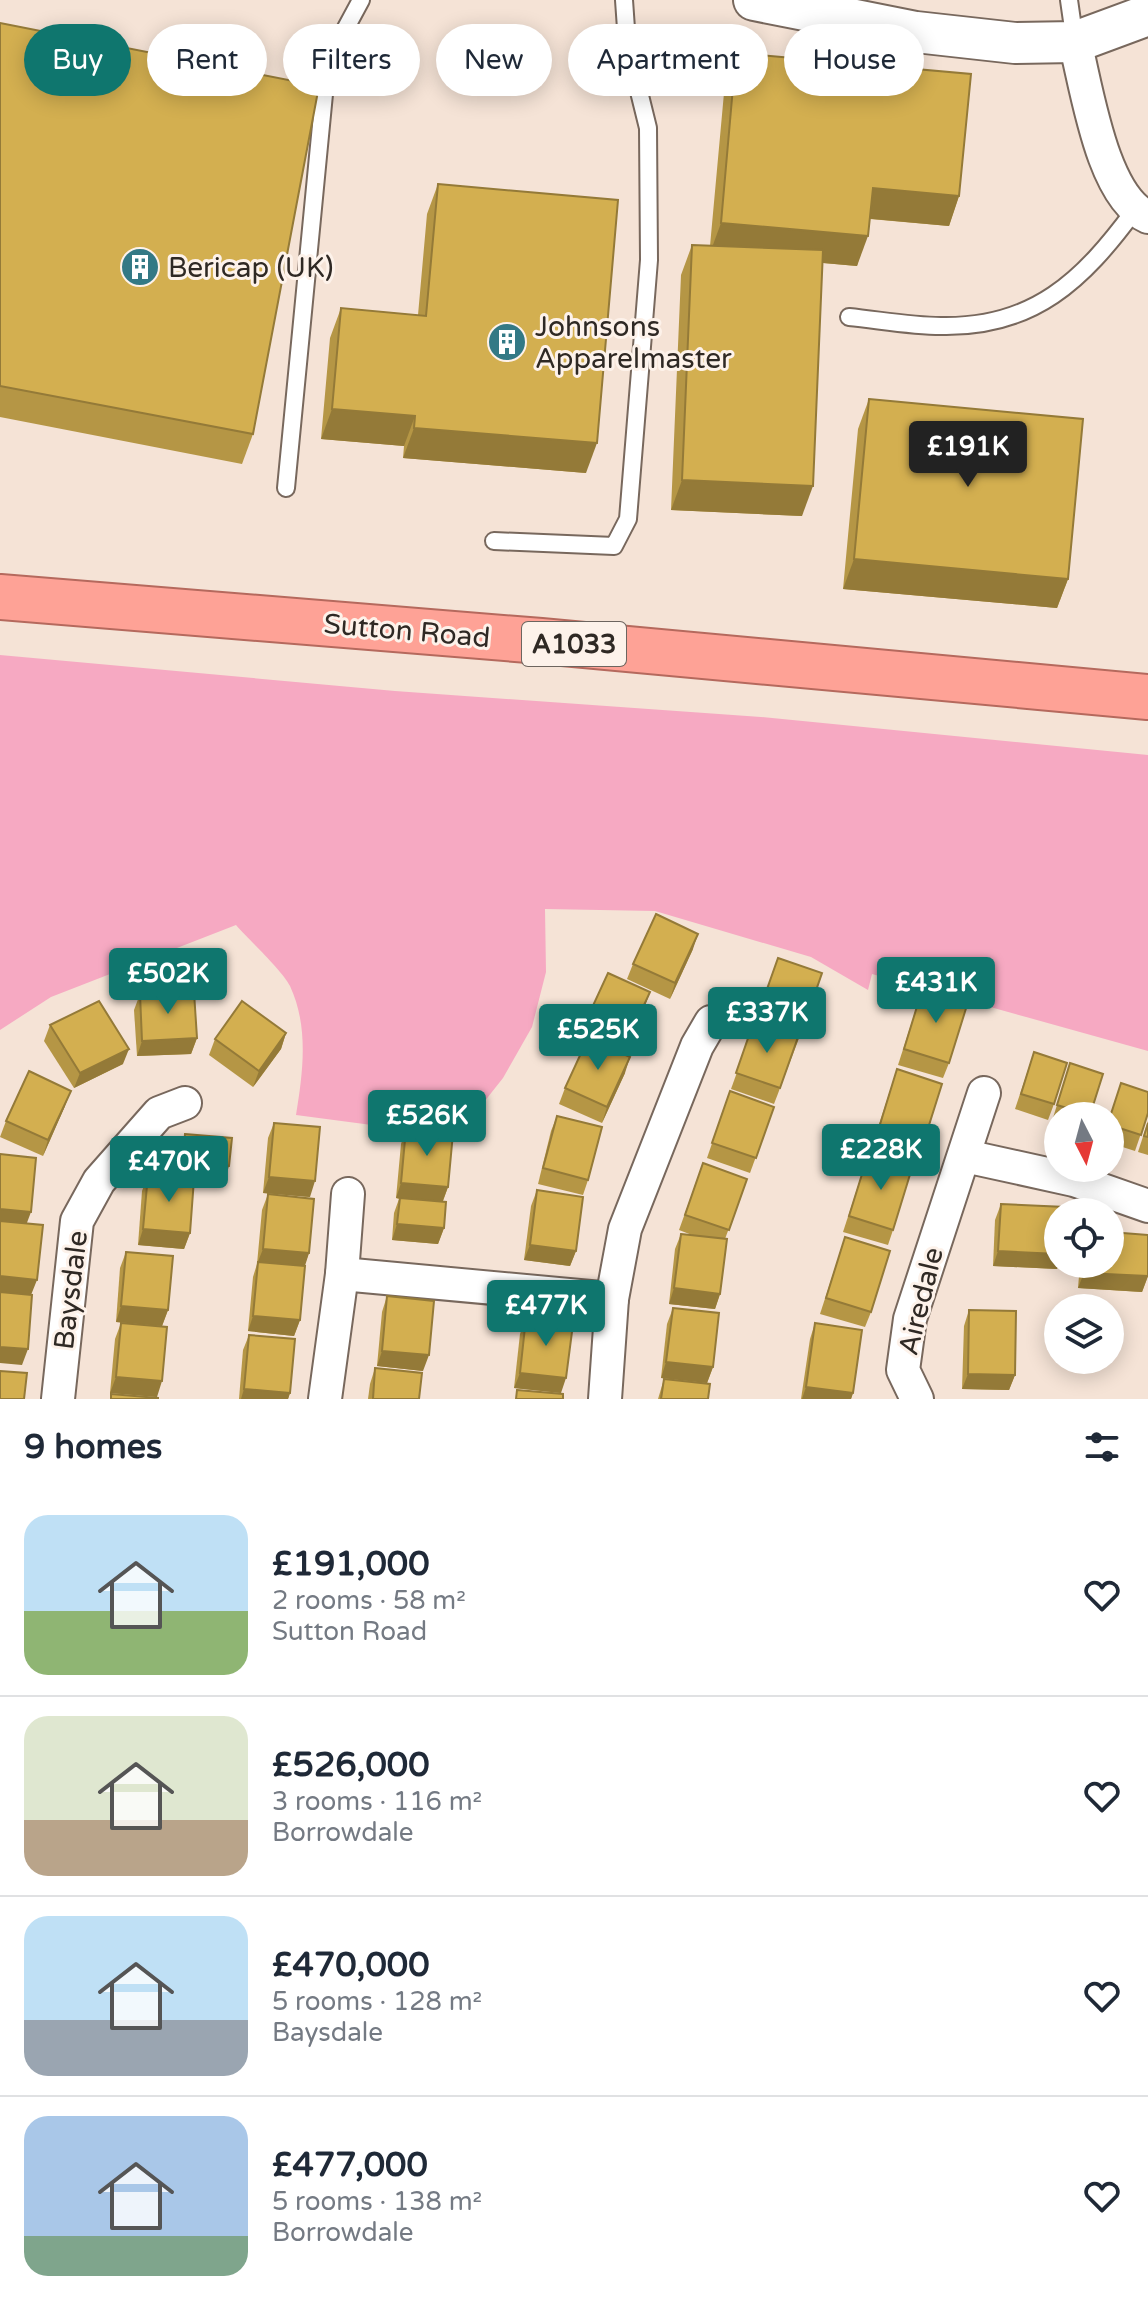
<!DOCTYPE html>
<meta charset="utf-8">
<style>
:root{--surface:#fff;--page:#f2f2f3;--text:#1f2937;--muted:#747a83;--line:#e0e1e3;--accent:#0f766e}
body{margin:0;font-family:"Varela Round",sans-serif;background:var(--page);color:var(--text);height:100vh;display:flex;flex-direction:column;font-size:30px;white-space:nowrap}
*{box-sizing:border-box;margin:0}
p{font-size:26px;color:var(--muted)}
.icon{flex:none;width:44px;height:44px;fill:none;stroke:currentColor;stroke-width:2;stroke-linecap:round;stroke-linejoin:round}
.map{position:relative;height:1399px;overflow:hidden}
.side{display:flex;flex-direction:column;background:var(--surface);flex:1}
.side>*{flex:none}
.banner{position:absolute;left:24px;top:24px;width:1100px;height:72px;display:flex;gap:16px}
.needle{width:52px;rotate:174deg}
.buttons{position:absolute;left:1044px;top:1102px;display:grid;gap:16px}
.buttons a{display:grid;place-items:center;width:80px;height:80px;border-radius:50%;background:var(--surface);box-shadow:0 4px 20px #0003;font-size:40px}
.price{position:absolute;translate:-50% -68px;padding:0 18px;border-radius:8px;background:var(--accent);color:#fff;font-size:26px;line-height:52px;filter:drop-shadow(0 2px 4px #0008)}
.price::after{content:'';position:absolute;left:50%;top:48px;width:24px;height:18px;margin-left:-12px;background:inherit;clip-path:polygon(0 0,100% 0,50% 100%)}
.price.current{background:#222;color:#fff}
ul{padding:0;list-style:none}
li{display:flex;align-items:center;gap:24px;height:200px;padding:0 24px}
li+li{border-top:2px solid var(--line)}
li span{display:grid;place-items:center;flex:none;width:224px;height:160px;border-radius:24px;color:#555}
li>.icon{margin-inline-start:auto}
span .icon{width:96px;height:96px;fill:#fffc;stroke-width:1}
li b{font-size:34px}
h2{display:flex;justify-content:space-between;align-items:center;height:96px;padding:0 24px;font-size:34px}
.chip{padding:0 28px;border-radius:36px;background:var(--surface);box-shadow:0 4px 20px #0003;font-size:28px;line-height:72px}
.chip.current{background:var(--accent);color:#fff}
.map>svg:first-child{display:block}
.green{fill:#f6a9c2}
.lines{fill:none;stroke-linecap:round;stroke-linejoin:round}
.service-casing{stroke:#78685d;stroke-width:20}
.minor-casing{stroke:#78685d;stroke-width:36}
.tertiary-casing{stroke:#78685d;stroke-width:44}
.trunk-casing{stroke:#b5695d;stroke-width:48}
.service{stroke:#fff;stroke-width:16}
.minor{stroke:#fff;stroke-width:32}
.tertiary{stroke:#fff;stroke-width:40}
.trunk{stroke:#fea296;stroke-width:44}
.wall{fill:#b59645}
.shaded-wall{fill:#947a38}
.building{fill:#d3af50;stroke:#947a38;stroke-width:2}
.labels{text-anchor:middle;stroke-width:6;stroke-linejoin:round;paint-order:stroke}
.shield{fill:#fdf2ea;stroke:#6d655f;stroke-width:2}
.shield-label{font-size:26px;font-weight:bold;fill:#2f2924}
.poi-label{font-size:28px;fill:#2f2924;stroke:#fdf2ea;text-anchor:start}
.street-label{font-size:28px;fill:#2f2924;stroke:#fdf2ea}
</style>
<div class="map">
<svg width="1148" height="1399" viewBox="0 0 1148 1399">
<rect width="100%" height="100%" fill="#f5e3d6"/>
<!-- green -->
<path class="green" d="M 0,655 L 395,691 L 761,717 L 1148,755 L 1148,1051 L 872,974 L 868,990 L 811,957 L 655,911 L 545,909 L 546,972 L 532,1027 L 503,1078 L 484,1102 L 402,1129 L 296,1115 C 303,1072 309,1027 290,986 C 282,970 249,940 236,925 L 51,997 L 0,1030 Z"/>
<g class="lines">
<!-- service casing -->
<g class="service-casing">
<g id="service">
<polyline points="1069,0 1075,42"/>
<path d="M 849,317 C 879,320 911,326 941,326 C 1034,328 1083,280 1134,211"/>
<polyline points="286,488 327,63 361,0"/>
<polyline points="494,541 614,546 628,519 649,260 648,128 627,43 624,0"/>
</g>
</g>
<!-- minor casing -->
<g class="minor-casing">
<g id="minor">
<path d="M 1075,42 C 1087,89 1102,197 1148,217"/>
<polyline points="965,1156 1074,1180 1148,1206"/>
<polyline points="342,1274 612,1299"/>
<polyline points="58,1399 77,1221 99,1181 159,1113 185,1103"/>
<polyline points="325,1399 342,1274 348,1194"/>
<polyline points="605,1399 612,1299 625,1229 697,1046 711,1022"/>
<polyline points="917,1399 903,1370 910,1319 984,1093"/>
</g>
</g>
<!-- tertiary casing -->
<g class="tertiary-casing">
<polyline id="tertiary" points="754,0 916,32 1015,43 1075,42 1148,15"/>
</g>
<!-- trunk casing -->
<g class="trunk-casing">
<polyline id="trunk" points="0,597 541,641 1148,697"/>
</g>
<!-- service -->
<use href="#service" class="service"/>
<!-- minor -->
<use href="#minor" class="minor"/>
<!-- tertiary -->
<use href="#tertiary" class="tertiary"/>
<!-- trunk -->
<use href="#trunk" class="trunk"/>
</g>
<!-- wall -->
<g class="wall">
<polygon points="0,23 253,434 242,464 0,417"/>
<polygon points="736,53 959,196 949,226 870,219 857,266 823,263 802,516 671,510 681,275 692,245 710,246 725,82"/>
<polygon points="438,184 586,473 403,458 404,446 321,439 330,338 341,308 418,315 427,214"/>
<polygon points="869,399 1068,579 1057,608 843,589 858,429"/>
<polygon points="693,949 670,999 627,979 633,964"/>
<polygon points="778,958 804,1025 774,1104 731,1089"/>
<polygon points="923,987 949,1063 943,1078 898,1065"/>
<polygon points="650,992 644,1008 623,1054 625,1073 602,1123 559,1104 565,1088 586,1042 579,1038 585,1023"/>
<polygon points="140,994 197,1038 191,1054 137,1056 134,1010"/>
<polygon points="50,1025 123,1064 74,1088 44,1041"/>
<polygon points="286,1033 281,1049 253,1087 209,1055 215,1039"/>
<polygon points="1034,1052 1054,1104 1048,1120 1015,1109"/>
<polygon points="1070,1063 1103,1074 1090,1116 1058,1116 1058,1123 1052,1121"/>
<polygon points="897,1069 923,1144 917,1160 872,1146"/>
<polygon points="1121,1083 1148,1113 1135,1151 1110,1143 1110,1116"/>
<polygon points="730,1091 774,1107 750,1173 707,1158"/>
<polygon points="65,1106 43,1156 0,1137 6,1121"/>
<polygon points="557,1116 588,1180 583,1195 538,1184 551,1131"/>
<polygon points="1148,1121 1148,1155 1138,1152"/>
<polygon points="274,1123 310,1197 263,1193 268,1138"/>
<polygon points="406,1129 448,1187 443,1201 444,1228 438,1244 392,1240 394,1213 399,1199 396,1198 401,1144"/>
<polygon points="185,1134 224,1182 177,1177 180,1150"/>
<polygon points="868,1155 893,1230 888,1245 843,1232"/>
<polygon points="703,1163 747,1179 725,1239 720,1294 715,1309 669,1304 675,1249 681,1234 692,1235 679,1230"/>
<polygon points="148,1175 190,1233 184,1249 138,1245 142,1191"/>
<polygon points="537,1190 576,1251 570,1266 524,1260 531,1206"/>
<polygon points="268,1194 309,1253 304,1266 300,1320 294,1336 248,1331 253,1277 257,1264 262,1210"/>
<polygon points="1001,1204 1059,1264 1057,1269 993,1266 995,1220"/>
<polygon points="845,1237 871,1312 865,1327 820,1314"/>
<polygon points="126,1252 168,1310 162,1326 116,1322 120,1268"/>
<polygon points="1080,1264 1110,1264 1148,1276 1142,1292 1078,1288"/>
<polygon points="387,1296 423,1371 377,1366 382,1312"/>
<polygon points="673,1308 713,1367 707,1383 661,1378 667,1324"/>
<polygon points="969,1310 1015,1375 1009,1390 962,1389 964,1326"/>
<polygon points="526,1318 561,1393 514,1388 520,1334"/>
<polygon points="121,1323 157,1397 110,1393 115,1339"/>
<polygon points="815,1323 853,1393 851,1399 801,1399 810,1339"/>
<polygon points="249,1335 290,1393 288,1399 239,1399 243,1350"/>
<polygon points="375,1368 419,1399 368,1399 370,1384"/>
<polygon points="664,1379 708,1399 658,1399"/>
</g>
<!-- shaded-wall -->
<g class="shaded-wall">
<polygon points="873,188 959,196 949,226 862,218"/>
<polygon points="721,223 868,236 857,266 710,253"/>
<polygon points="332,409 415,416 404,446 321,439"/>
<polygon points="414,428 597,443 586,473 403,458"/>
<polygon points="682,480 813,486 802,516 671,510"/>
<polygon points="854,559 1068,579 1057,608 843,589"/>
<polygon points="698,934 693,949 670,999 675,983"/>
<polygon points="650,992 644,1008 621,1057 627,1042"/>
<polygon points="286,1033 281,1049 253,1087 259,1071"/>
<polygon points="197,1038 191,1054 137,1056 142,1041"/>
<polygon points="129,1049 123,1064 74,1088 80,1073"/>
<polygon points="630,1057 625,1073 602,1123 607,1107"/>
<polygon points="71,1091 65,1106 43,1156 48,1140"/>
<polygon points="183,1161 229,1166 224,1182 177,1177"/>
<polygon points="269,1177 315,1181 310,1197 263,1193"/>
<polygon points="401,1183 448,1187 442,1203 396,1198"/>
<polygon points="0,1209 31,1212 25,1228 0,1225"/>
<polygon points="397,1224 444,1228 438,1244 392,1240"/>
<polygon points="143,1229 190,1233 184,1249 138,1245"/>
<polygon points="530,1245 576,1251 570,1266 524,1260"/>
<polygon points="263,1249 309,1253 304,1269 258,1262 257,1264"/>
<polygon points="998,1251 1058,1254 1059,1264 1057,1269 993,1266"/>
<polygon points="1084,1273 1148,1276 1142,1292 1078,1288"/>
<polygon points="0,1276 37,1280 31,1295 0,1292"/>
<polygon points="674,1288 720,1294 715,1309 669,1304"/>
<polygon points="121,1306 168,1310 162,1326 116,1322"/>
<polygon points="253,1316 300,1320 294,1336 248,1331"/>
<polygon points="0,1347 28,1349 22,1365 0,1363"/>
<polygon points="382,1351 429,1355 423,1371 377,1366"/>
<polygon points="666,1362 713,1367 707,1383 661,1378"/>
<polygon points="520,1373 566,1378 561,1393 514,1388"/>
<polygon points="968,1374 1015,1375 1009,1390 962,1389"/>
<polygon points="116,1377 162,1381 157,1397 110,1393"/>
<polygon points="806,1387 853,1393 851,1399 802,1399"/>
<polygon points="244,1389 290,1393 288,1399 241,1399"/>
</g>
<!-- building -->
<g class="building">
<polygon points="0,23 319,86 253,434 0,386"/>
<polygon points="736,53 971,74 959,196 873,188 868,236 721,223"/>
<polygon points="438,184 618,200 597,443 414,428 415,416 332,409 341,308 426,316"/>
<polygon points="692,245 823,250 813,486 682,480"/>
<polygon points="869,399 1083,419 1068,579 854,559"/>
<polygon points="656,914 698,934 675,983 633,964"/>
<polygon points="778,958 822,973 804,1025 760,1009"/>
<polygon points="608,973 650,992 627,1042 585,1023"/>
<polygon points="923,987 968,1002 949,1063 904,1049"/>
<polygon points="194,992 197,1038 142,1041 140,994"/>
<polygon points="99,1001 129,1049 80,1073 50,1025"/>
<polygon points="242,1001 286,1033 259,1071 215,1039"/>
<polygon points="754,1021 798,1037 780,1088 736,1073"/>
<polygon points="588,1038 630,1057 607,1107 565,1088"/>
<polygon points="1034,1052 1067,1063 1054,1104 1021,1094"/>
<polygon points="1070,1063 1103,1074 1090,1115 1057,1105"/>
<polygon points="897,1069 942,1084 923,1144 878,1131"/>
<polygon points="29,1071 71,1091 48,1140 6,1121"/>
<polygon points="1121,1083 1148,1092 1148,1113 1141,1135 1110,1125 1110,1117"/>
<polygon points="730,1091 774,1107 756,1158 712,1143"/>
<polygon points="557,1116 602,1127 588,1180 543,1168"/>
<polygon points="274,1123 320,1127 315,1181 269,1177"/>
<polygon points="1148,1123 1148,1137 1144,1136"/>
<polygon points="406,1129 453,1133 448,1187 401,1183"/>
<polygon points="185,1134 232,1138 229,1166 183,1161"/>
<polygon points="0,1154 36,1158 31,1212 0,1209"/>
<polygon points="868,1155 912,1168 893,1230 849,1216"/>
<polygon points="703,1163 747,1179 729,1230 685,1215"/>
<polygon points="148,1175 194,1179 190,1233 143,1229"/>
<polygon points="537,1190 583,1197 576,1251 530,1245"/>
<polygon points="268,1194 314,1199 309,1253 263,1249"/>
<polygon points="400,1198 446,1202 444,1228 397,1224"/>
<polygon points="1001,1204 1065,1207 1064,1212 1058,1212 1058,1254 998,1251"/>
<polygon points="0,1221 43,1225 37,1280 0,1276"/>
<polygon points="1110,1232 1148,1235 1148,1276 1084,1273 1085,1264 1110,1264"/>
<polygon points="681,1234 727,1239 720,1294 674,1288"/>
<polygon points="845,1237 890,1251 871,1312 826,1298"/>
<polygon points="126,1252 173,1256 168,1310 121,1306"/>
<polygon points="258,1262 305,1266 300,1320 253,1316"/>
<polygon points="0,1292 32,1295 28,1349 0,1347"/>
<polygon points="387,1296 434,1301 429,1355 382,1351"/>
<polygon points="673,1308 719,1313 713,1367 666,1362"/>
<polygon points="969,1310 1016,1311 1015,1375 968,1374"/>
<polygon points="526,1318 573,1324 566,1378 520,1373"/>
<polygon points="121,1323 167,1327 162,1381 116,1377"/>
<polygon points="815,1323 862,1330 853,1393 806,1387"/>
<polygon points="249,1335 295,1339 290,1393 244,1389"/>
<polygon points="375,1368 422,1373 419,1399 373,1399"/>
<polygon points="0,1371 27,1373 24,1399 0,1399"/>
<polygon points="664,1379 710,1384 708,1399 661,1399"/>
<polygon points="517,1390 563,1394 563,1399 516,1399"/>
<polygon points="111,1394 158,1398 158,1399 111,1399"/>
</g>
<!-- icons -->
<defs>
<g id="building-disc" transform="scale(2)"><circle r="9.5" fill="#337985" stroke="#fdf2ea"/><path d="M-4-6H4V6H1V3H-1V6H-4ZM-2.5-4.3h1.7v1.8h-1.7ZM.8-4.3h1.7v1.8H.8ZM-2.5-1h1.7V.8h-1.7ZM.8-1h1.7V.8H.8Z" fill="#fff"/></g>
</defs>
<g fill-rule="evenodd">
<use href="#building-disc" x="140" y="267"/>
<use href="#building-disc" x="507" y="342"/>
</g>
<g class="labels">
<!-- shield labels -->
<rect class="shield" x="522" y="622" width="104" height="44" rx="6"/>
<g class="shield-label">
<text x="574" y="653">A1033</text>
</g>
<!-- poi labels -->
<g class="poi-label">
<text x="168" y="277">Bericap (UK)</text>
<text x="535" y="336">Johnsons<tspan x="535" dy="32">Apparelmaster</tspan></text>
</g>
<!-- street labels -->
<g class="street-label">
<text transform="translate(407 630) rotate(5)" y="10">Sutton Road</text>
<text transform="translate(70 1290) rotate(-83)" y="10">Baysdale</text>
<text transform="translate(920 1301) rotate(-76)" y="10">Airedale</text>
</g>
</g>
</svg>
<div class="buttons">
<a><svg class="needle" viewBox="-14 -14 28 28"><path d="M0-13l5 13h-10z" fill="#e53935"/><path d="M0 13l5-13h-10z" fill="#747a83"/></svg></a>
<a><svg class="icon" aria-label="locate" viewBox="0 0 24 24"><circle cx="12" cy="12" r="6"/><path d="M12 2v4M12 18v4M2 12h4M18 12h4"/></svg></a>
<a><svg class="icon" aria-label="layers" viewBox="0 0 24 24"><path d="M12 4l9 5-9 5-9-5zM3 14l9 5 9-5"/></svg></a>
</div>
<b class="price current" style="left:968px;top:489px">£191K</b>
<b class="price" style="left:168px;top:1016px">£502K</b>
<b class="price" style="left:936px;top:1025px">£431K</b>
<b class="price" style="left:767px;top:1055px">£337K</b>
<b class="price" style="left:598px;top:1072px">£525K</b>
<b class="price" style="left:427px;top:1158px">£526K</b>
<b class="price" style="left:881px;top:1192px">£228K</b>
<b class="price" style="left:169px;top:1204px">£470K</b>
<b class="price" style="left:546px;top:1348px">£477K</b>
<div class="banner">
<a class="chip current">Buy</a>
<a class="chip">Rent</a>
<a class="chip">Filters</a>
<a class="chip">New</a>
<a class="chip">Apartment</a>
<a class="chip">House</a>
</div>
</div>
<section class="side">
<h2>9 homes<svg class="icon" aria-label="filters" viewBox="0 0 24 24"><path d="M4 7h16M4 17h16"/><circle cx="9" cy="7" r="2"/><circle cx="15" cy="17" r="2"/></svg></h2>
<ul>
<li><span style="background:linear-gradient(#bfe0f5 60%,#8fb573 0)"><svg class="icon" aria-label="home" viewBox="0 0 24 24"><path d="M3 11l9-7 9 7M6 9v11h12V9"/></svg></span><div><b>£191,000</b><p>2 rooms · 58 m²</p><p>Sutton Road</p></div><svg class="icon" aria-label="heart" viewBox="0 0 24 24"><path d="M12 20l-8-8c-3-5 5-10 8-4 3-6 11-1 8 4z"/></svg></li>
<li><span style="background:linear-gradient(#dfe7d0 65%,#b9a48a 0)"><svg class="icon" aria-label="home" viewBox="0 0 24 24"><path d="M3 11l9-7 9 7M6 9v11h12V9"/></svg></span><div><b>£526,000</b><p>3 rooms · 116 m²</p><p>Borrowdale</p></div><svg class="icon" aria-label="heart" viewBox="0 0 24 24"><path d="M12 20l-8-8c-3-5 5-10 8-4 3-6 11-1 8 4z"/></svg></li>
<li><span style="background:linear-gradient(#bfe0f5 65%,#9aa5b1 0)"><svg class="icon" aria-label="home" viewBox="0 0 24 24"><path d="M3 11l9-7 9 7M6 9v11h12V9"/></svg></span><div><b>£470,000</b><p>5 rooms · 128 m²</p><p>Baysdale</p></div><svg class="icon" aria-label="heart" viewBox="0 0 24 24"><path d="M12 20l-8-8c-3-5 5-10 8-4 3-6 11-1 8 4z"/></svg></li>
<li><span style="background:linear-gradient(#a9c7e8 75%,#7fa58c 0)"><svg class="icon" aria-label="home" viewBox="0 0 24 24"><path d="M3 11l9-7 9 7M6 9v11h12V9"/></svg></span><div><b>£477,000</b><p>5 rooms · 138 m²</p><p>Borrowdale</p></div><svg class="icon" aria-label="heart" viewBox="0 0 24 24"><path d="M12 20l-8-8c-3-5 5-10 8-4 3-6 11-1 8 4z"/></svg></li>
</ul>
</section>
